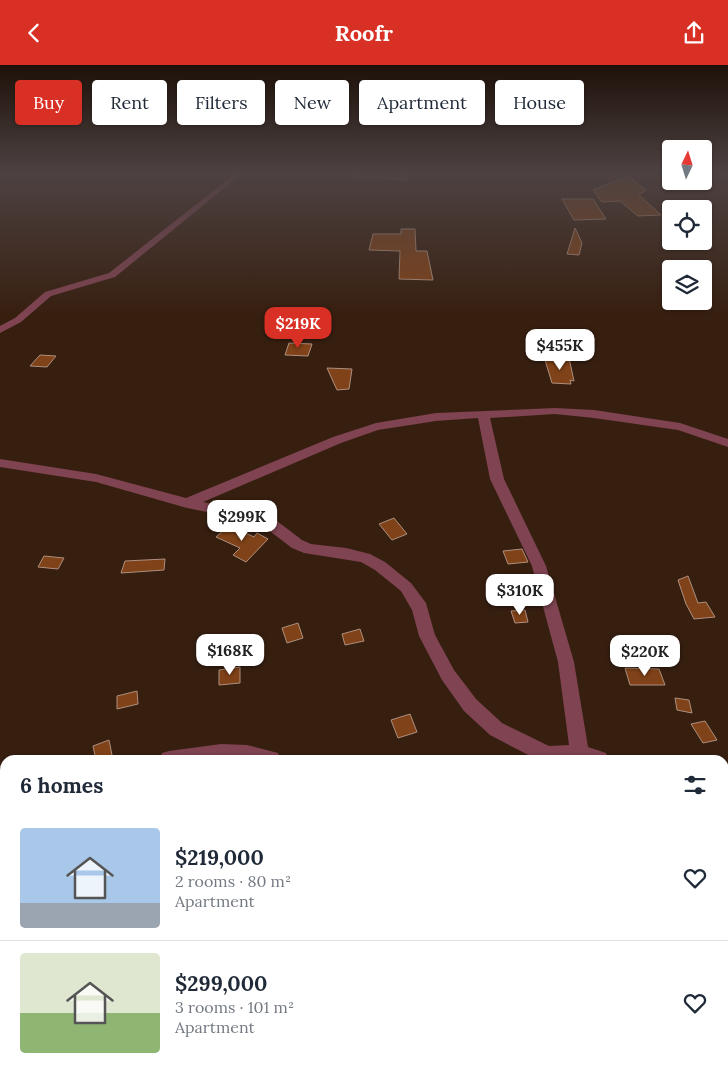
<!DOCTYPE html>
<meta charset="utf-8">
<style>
:root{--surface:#fff;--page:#f2f2f3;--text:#1f2937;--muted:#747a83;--line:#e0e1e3;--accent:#d93025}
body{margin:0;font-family:Lora,serif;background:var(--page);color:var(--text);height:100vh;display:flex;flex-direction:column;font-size:19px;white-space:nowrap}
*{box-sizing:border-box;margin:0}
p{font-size:16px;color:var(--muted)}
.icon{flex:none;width:28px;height:28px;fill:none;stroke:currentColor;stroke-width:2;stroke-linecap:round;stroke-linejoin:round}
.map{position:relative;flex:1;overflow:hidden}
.details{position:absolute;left:0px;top:690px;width:729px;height:321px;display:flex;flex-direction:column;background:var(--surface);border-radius:15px 15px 0 0;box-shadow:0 1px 4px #0004}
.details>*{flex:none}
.hud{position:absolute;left:15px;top:15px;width:699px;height:45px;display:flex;gap:10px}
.needle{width:32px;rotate:4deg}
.tools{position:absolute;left:662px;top:75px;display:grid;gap:10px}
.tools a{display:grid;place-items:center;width:50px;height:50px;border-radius:5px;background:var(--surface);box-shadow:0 1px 4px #0004;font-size:25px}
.price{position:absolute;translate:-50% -42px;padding:0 11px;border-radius:10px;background:#fff;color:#222;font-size:16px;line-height:32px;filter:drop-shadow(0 1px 2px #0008)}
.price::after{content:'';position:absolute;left:50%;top:30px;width:15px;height:11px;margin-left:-8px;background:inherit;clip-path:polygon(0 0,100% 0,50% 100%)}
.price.selected{background:var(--accent);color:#fff}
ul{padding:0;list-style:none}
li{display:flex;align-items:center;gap:15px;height:125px;padding:0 20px}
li+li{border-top:1px solid var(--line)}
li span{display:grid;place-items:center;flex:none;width:140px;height:100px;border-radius:5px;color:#555}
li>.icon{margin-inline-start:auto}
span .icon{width:60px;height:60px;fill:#fffc;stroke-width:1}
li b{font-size:21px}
h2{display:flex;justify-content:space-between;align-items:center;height:60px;padding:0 20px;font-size:21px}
.chip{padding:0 18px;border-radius:5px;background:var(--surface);box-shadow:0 1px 4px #0004;font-size:18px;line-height:45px}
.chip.selected{background:var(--accent);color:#fff}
header{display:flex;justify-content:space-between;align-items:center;height:65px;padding:0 20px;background:var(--accent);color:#fff;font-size:22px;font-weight:700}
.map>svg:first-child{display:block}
.building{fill:#804218;stroke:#ae8f7e}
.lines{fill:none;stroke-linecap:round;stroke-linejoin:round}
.street{fill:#7f4351;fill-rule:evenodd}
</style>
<header><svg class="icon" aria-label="back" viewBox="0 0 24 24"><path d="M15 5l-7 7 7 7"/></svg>Roofr<svg class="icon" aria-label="share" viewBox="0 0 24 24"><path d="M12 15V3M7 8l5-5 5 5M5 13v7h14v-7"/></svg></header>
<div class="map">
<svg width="728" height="1011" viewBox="0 0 728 1011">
<rect width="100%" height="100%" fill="#371f10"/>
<!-- building -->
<g class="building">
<polygon points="628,111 646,125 639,130 661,150 638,151 620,136 602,137 593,125"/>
<polygon points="562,134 593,134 606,154 574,155"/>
<polygon points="575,163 582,178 579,190 567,189"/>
<polygon points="401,164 415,164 416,186 427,186 433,215 399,214 400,186 369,185 373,169 401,169"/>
<polygon points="289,278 312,279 308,291 285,290"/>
<polygon points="40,290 56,291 47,302 30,301"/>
<polygon points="554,293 569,293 574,316 570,315 571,319 552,318 545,295 554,295"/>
<polygon points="327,303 352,304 349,324 337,325"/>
<polygon points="394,453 407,469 392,475 379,459"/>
<polygon points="229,460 254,472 257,468 268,474 246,497 233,490 240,483 216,472"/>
<polygon points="522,484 528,497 508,499 503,486"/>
<polygon points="44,491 64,493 58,504 38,502"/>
<polygon points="165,494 164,505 121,508 125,496"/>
<polygon points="688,511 698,538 706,537 715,552 694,554 686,539 678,515"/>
<polygon points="525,545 528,557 515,558 511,546"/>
<polygon points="298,558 303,573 287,578 282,563"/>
<polygon points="360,564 364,576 345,580 342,569"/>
<polygon points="240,602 240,618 219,620 219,605"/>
<polygon points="625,603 659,604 665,620 630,620"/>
<polygon points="137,626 138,639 117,644 117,631"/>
<polygon points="675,633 689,635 692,648 677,645"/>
<polygon points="410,649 417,667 398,673 391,655"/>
<polygon points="705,656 717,675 703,678 691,659"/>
<polygon points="109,675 112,690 96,695 93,681"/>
</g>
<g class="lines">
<!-- street -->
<g class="street">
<polygon points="236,108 243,108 115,212 51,231 21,257 0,268 0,261 15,253 45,227 109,208"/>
<polygon points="402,108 408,108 408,116 351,112 354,110 402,113"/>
<path d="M 555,343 L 594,345 L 680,358 L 728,374 L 728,382 L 678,365 L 594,353 L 555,349 L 490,353 L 504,414 L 546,501 L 574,597 L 588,682 L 606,688 L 608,695 L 538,695 L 490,670 L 464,646 L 442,615 L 419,571 L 412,545 L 401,526 L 375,505 L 361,497 L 304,488 L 292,483 L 263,461 L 252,456 L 187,443 L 96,417 L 0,402 L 0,394 L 96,409 L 186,433 L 333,372 L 376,358 L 436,348 ZM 478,353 L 490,414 L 532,501 L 558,597 L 569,680 L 549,681 L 502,658 L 476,634 L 454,605 L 435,570 L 426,538 L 411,518 L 385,497 L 370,489 L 346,483 L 311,479 L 302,475 L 273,453 L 260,449 L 203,437 L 341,378 L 378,365 L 436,356 Z"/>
<polygon points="221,679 247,680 278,688 280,695 160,695 162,688 169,686"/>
<polygon points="724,730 728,731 728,751 724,750"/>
<polygon points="5,737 5,757 0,759 0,739"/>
<polygon points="683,1006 709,1006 710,1011 684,1011"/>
</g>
</g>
<!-- sky -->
<linearGradient id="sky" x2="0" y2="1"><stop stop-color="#1e1109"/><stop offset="0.43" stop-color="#4d4242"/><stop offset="1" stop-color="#4d4242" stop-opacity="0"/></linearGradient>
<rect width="728" height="250" fill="url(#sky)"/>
</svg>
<div class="tools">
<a><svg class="needle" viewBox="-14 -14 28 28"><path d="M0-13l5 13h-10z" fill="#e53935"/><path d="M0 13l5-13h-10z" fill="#747a83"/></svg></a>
<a><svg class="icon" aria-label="locate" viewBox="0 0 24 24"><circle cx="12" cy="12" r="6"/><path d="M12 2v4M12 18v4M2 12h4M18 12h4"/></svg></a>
<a><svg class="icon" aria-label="layers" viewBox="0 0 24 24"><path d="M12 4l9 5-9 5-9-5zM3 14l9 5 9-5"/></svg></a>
</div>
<b class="price selected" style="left:298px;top:284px">$219K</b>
<b class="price" style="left:560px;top:306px">$455K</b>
<b class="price" style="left:242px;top:477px">$299K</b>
<b class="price" style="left:520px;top:551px">$310K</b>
<b class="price" style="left:230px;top:611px">$168K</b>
<b class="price" style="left:645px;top:612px">$220K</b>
<div class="hud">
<a class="chip selected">Buy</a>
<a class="chip">Rent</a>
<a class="chip">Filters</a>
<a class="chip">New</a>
<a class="chip">Apartment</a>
<a class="chip">House</a>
</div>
<section class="details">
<h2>6 homes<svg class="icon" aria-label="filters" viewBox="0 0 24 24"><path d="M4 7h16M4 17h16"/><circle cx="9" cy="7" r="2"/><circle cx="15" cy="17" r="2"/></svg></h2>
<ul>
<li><span style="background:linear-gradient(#a9c7e8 75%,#9aa5b1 0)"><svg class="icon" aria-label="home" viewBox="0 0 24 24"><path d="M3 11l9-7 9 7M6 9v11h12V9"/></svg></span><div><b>$219,000</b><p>2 rooms · 80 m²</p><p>Apartment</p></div><svg class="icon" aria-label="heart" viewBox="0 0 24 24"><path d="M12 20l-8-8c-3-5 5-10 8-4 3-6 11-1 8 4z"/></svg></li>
<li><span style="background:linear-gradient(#dfe7d0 60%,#8fb573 0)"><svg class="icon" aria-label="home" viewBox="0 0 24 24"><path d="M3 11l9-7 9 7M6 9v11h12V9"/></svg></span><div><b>$299,000</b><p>3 rooms · 101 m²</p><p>Apartment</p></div><svg class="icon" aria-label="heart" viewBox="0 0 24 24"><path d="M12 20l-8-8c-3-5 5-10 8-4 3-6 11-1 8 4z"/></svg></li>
</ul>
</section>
</div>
